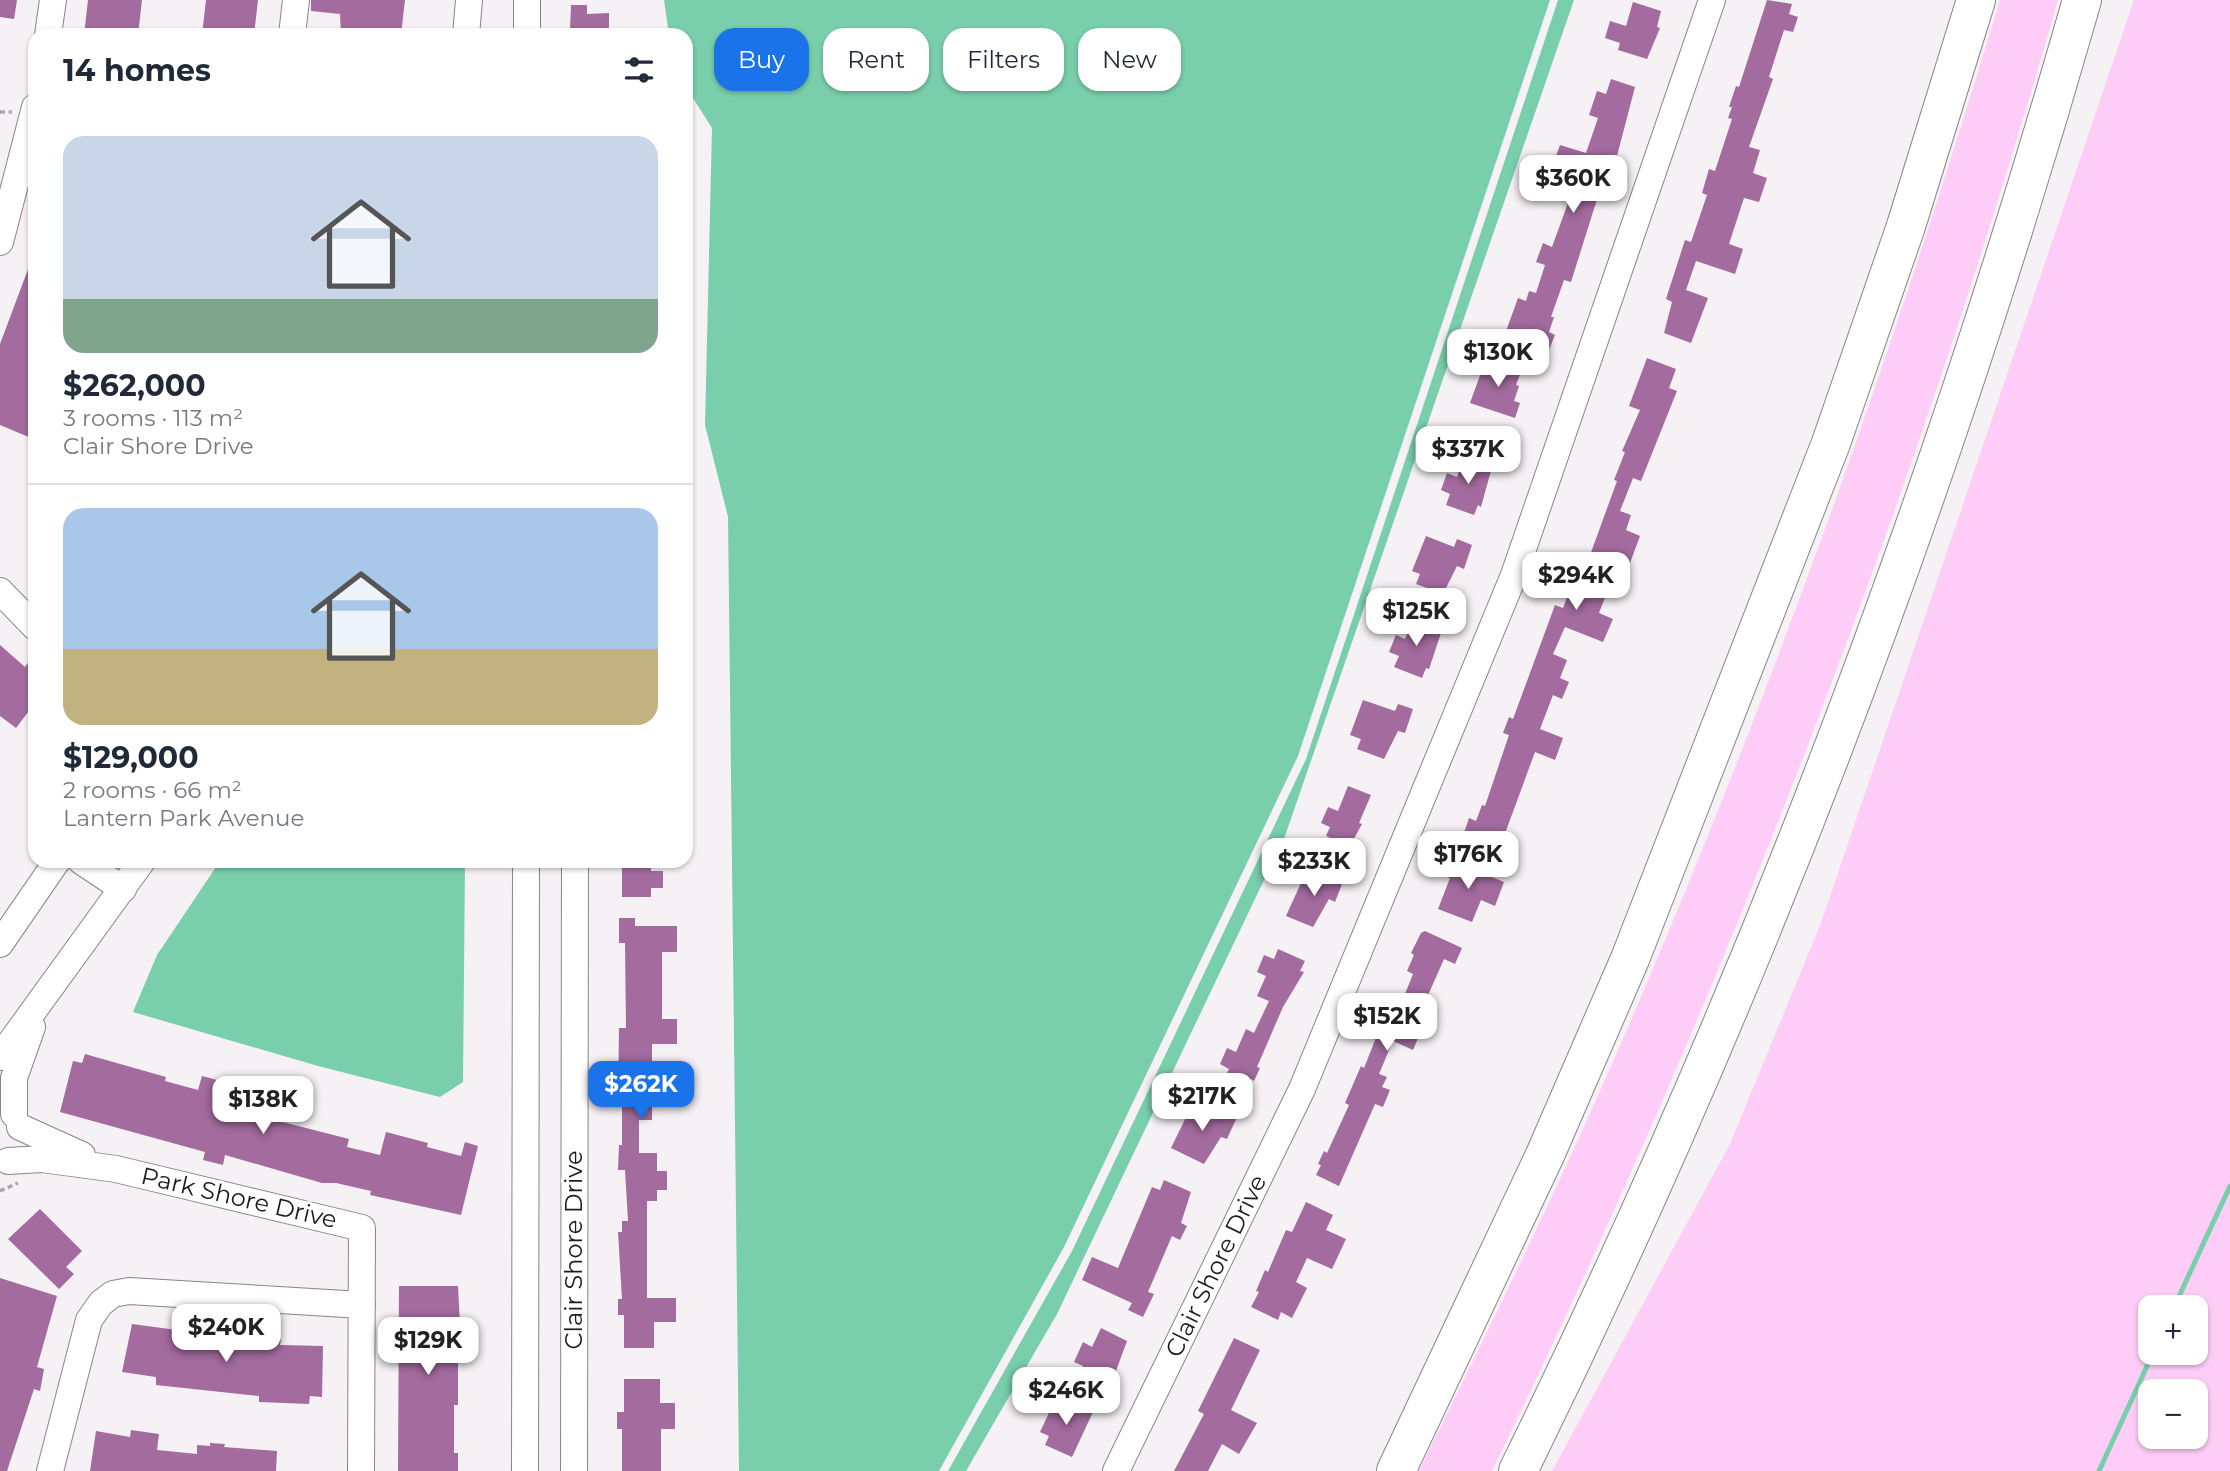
<!DOCTYPE html>
<meta charset="utf-8">
<style>
:root{--surface:#fff;--page:#f2f2f3;--text:#1f2937;--muted:#747a83;--line:#e0e1e3;--accent:#1a73e8}
body{margin:0;font-family:Montserrat,sans-serif;background:var(--page);color:var(--text);height:100vh;display:flex;flex-direction:column;font-size:26px;white-space:nowrap}
*{box-sizing:border-box;margin:0}
p{font-size:23px;color:var(--muted)}
.icon{flex:none;width:38px;height:38px;fill:none;stroke:currentColor;stroke-width:2;stroke-linecap:round;stroke-linejoin:round}
.map{position:relative;flex:1;overflow:hidden}
.sheet{position:absolute;left:28px;top:28px;width:665px;height:840px;display:flex;flex-direction:column;background:var(--surface);border-radius:21px;box-shadow:0 2px 5px #0004}
.sheet>*{flex:none}
.top-card{position:absolute;left:714px;top:28px;width:665px;height:63px;display:flex;gap:14px}
.fabs{position:absolute;left:2138px;top:1295px;display:grid;gap:14px}
.fabs a{display:grid;place-items:center;width:70px;height:70px;border-radius:14px;background:var(--surface);box-shadow:0 2px 5px #0004;font-size:35px}
.price{position:absolute;translate:-50% -60px;padding:0 16px;border-radius:14px;background:#fff;color:#222;font-size:23px;line-height:46px;filter:drop-shadow(0 2px 4px #0008)}
.price::after{content:'';position:absolute;left:50%;top:42px;width:21px;height:16px;margin-left:-10px;background:inherit;clip-path:polygon(0 0,100% 0,50% 100%)}
.price.current{background:var(--accent);color:#fff}
ul{padding:0;list-style:none}
li{display:grid;align-content:center;gap:14px;height:371px;padding:0 35px}
li+li{border-top:2px solid var(--line)}
li span{display:grid;place-items:center;height:217px;border-radius:21px;color:#555}
li>.icon{margin-inline-start:auto}
span .icon{width:126px;height:126px;fill:#fffc;stroke-width:1}
li b{font-size:30px}
h2{display:flex;justify-content:space-between;align-items:center;height:84px;padding:0 35px;font-size:30px}
.tag{padding:0 24px;border-radius:21px;background:var(--surface);box-shadow:0 2px 5px #0004;font-size:24px;line-height:63px}
.tag.current{background:var(--accent);color:#fff}
.map>svg:first-child{display:block}
.green{fill:#fdcdf7;fill-rule:evenodd}
.water{fill:#79cfab}
.lines{fill:none;stroke-linecap:round;stroke-linejoin:round}
.stream{stroke:#79cfab;stroke-width:5}
.building{fill:#a36b9e}
.minor-casing{stroke:#898488;stroke-width:28}
.highway-casing{stroke:#898488;stroke-width:40}
.path{stroke:#aba8ab;stroke-width:3.5;stroke-dasharray:5 3.5;stroke-linecap:butt}
.minor{stroke:#fff;stroke-width:26}
.highway{stroke:#fff;stroke-width:38}
.labels{text-anchor:middle;stroke-width:6;stroke-linejoin:round;paint-order:stroke}
.street-label{font-size:24px;fill:#1d1c1d;stroke:#fff}
</style>
<div class="map">
<svg width="2230" height="1471" viewBox="0 0 2230 1471">
<rect width="100%" height="100%" fill="#f6f1f5"/>
<!-- green -->
<g class="green">
<path d="M 2000,0 L 2058,0 C 1913,505 1722,999 1492,1471 L 1419,1471 C 1492,1323 1564,1176 1629,1025 C 1773,691 1895,348 2000,0 Z"/>
<path d="M 2134,0 L 2230,0 L 2230,1471 L 1552,1471 L 1730,1144 L 1821,923 ZM 2151,1307 L 2196,1307 L 2196,1353 L 2151,1353 ZM 2151,1391 L 2196,1391 L 2196,1437 L 2151,1437 Z"/>
</g>
<!-- water -->
<g class="water">
<polygon points="664,0 1550,0 1298,756 1064,1247 939,1471 739,1471 728,517 705,425 712,128 686,87 686,35 669,35"/>
<polygon points="1558,0 1574,0 1285,836 1057,1314 966,1471 948,1471 1072,1251 1306,759"/>
<polygon points="220,861 465,861 463,1082 440,1097 318,1066 133,1012 157,955"/>
</g>
<g class="lines">
<!-- stream -->
<g class="stream">
<polyline points="2174,1307 2230,1186"/>
<polyline points="2099,1471 2153,1353"/>
</g>
</g>
<!-- building -->
<g class="building">
<polygon points="0,0 17,0 14,19 0,17"/>
<polygon points="88,0 142,0 138,35 84,35"/>
<polygon points="206,0 258,0 254,35 202,35"/>
<polygon points="311,0 405,0 401,35 341,35 340,14 311,11"/>
<polygon points="1767,0 1792,4 1789,14 1798,17 1793,32 1784,30 1769,77 1773,79 1749,147 1760,150 1753,173 1767,178 1759,202 1744,198 1729,244 1743,249 1735,274 1696,261 1686,290 1708,298 1691,343 1664,333 1672,302 1666,299 1685,240 1691,242 1707,195 1702,193 1709,169 1715,171 1732,119 1728,118 1732,107 1729,107 1736,86 1739,87"/>
<polygon points="1633,2 1661,11 1657,27 1660,28 1647,59 1618,50 1620,43 1605,38 1610,21 1626,26"/>
<polygon points="571,5 587,5 587,14 609,13 609,35 580,35 580,30 570,30"/>
<polygon points="1611,79 1635,87 1611,179 1604,177 1571,282 1564,280 1551,317 1554,317 1549,332 1555,335 1546,357 1532,352 1534,344 1505,334 1518,298 1526,301 1529,291 1536,293 1545,265 1536,262 1543,243 1552,247 1569,200 1559,197 1566,175 1551,170 1560,145 1586,153 1598,118 1589,115 1597,91 1606,94"/>
<polygon points="33,256 35,429 31,438 0,425 0,344"/>
<polygon points="1647,358 1676,369 1669,388 1677,391 1641,481 1633,478 1620,511 1631,515 1626,530 1640,536 1630,563 1615,558 1605,589 1608,590 1599,613 1613,619 1603,642 1565,627 1553,654 1567,660 1560,678 1569,682 1562,699 1553,695 1540,729 1563,738 1555,760 1535,752 1500,847 1464,833 1469,818 1476,821 1482,805 1485,806 1509,735 1503,733 1509,717 1513,719 1555,605 1563,608 1575,577 1581,580 1617,481 1614,480 1625,452 1622,451 1640,410 1629,406"/>
<polygon points="1494,360 1522,369 1516,385 1519,386 1514,401 1520,403 1515,418 1470,403 1483,367 1490,370"/>
<polygon points="1464,457 1492,467 1481,507 1478,505 1474,515 1446,505 1450,494 1441,490 1447,473 1457,477"/>
<polygon points="1426,536 1454,547 1457,539 1472,545 1464,569 1457,566 1443,594 1416,584 1420,574 1412,571"/>
<polygon points="1414,619 1442,630 1429,669 1426,668 1422,678 1394,667 1399,656 1389,652 1396,635 1405,639"/>
<polygon points="0,645 25,667 35,653 35,703 16,728 0,716"/>
<polygon points="1363,700 1395,711 1398,704 1413,709 1405,733 1398,731 1384,759 1357,749 1361,739 1350,735"/>
<polygon points="1348,786 1371,795 1359,823 1362,824 1350,846 1326,836 1330,827 1321,823 1328,807 1338,811"/>
<polygon points="1450,860 1504,882 1495,906 1481,900 1472,922 1438,909 1450,878 1444,876"/>
<polygon points="622,861 651,861 651,871 663,871 663,888 651,888 651,897 622,897"/>
<polygon points="1306,872 1326,880 1329,873 1344,879 1335,902 1329,899 1313,927 1286,916"/>
<polygon points="619,918 635,918 635,926 677,926 677,952 662,952 662,1019 677,1019 677,1044 652,1044 652,1080 661,1080 661,1099 652,1099 652,1120 639,1120 639,1153 657,1153 657,1171 667,1171 667,1190 657,1190 657,1201 647,1201 647,1298 676,1298 676,1322 654,1322 654,1348 624,1348 624,1315 618,1315 618,1299 622,1299 618,1232 622,1232 622,1221 628,1221 625,1170 618,1170 619,1145 622,1145 622,1101 618,1101 619,1028 626,1028 625,943 619,943"/>
<polygon points="1425,931 1462,948 1455,964 1444,959 1425,1002 1432,1005 1413,1050 1393,1041 1379,1074 1387,1077 1382,1087 1390,1090 1383,1107 1375,1104 1339,1186 1316,1175 1321,1165 1318,1164 1324,1151 1327,1153 1349,1105 1345,1103 1361,1066 1364,1068 1383,1020 1390,1022 1396,1008 1399,1009 1413,974 1407,971 1414,955 1411,953 1421,933"/>
<polygon points="1278,949 1305,961 1300,971 1304,972 1283,1007 1257,1067 1260,1068 1254,1081 1251,1079 1247,1089 1224,1079 1229,1069 1220,1064 1227,1048 1236,1052 1246,1029 1254,1033 1269,1001 1257,996 1266,976 1257,972 1264,955 1274,959"/>
<polygon points="85,1054 166,1077 165,1081 198,1090 202,1076 217,1080 215,1088 263,1099 259,1116 349,1139 347,1147 380,1155 386,1132 428,1143 427,1147 461,1156 465,1142 478,1146 461,1215 370,1195 371,1191 336,1183 322,1183 225,1155 223,1165 203,1160 205,1152 60,1112 73,1061 82,1063"/>
<polygon points="1192,1105 1219,1118 1223,1111 1237,1117 1227,1139 1221,1137 1204,1164 1171,1148"/>
<polygon points="1164,1180 1191,1192 1181,1223 1187,1226 1180,1240 1172,1236 1148,1292 1154,1294 1143,1317 1128,1310 1132,1303 1082,1280 1092,1257 1118,1268 1152,1187 1160,1190"/>
<polygon points="1306,1202 1333,1215 1326,1230 1346,1239 1332,1269 1307,1258 1296,1282 1307,1288 1292,1318 1281,1312 1278,1320 1251,1307 1259,1292 1256,1291 1265,1270 1268,1272 1286,1230 1292,1232"/>
<polygon points="40,1209 82,1251 66,1267 74,1274 59,1289 8,1239"/>
<polygon points="0,1278 57,1296 37,1367 44,1369 40,1391 34,1389 7,1471 0,1471"/>
<polygon points="399,1286 458,1286 462,1363 458,1363 458,1405 454,1405 454,1453 458,1453 458,1471 398,1471"/>
<polygon points="132,1324 237,1338 281,1339 280,1345 323,1346 322,1397 310,1396 309,1404 259,1402 259,1396 156,1385 156,1377 122,1372"/>
<polygon points="1101,1328 1127,1341 1113,1379 1110,1377 1105,1387 1079,1374 1083,1366 1074,1362 1083,1342 1092,1347"/>
<polygon points="1234,1338 1260,1350 1231,1410 1257,1423 1239,1454 1222,1444 1208,1471 1174,1471 1204,1414 1198,1411"/>
<polygon points="624,1379 660,1379 660,1403 675,1403 675,1429 661,1429 661,1471 622,1471 622,1429 617,1429 617,1412 624,1412"/>
<polygon points="1066,1399 1093,1412 1072,1457 1045,1445 1049,1436 1040,1432 1054,1402 1063,1406"/>
<polygon points="131,1430 159,1434 157,1450 197,1454 197,1445 210,1446 210,1443 225,1444 224,1447 277,1451 276,1471 90,1471 96,1431 130,1437"/>
</g>
<g class="lines">
<!-- minor casing -->
<g class="minor-casing">
<g id="minor">
<polyline points="527,0 527,35"/>
<polyline points="48,35 53,0"/>
<polyline points="292,35 296,0"/>
<polyline points="466,35 469,0"/>
<polyline points="0,242 35,107"/>
<polyline points="0,591 35,627"/>
<polyline points="81,861 123,889"/>
<polyline points="0,944 57,861"/>
<polyline points="0,1057 142,861"/>
<polyline points="14,1114 14,1078 32,1027"/>
<polyline points="20,1127 82,1155"/>
<polyline points="8,1161 42,1159 116,1169 362,1228 361,1471"/>
<polyline points="50,1471 89,1320 101,1303 113,1294 129,1291 362,1305"/>
<polyline points="525,1471 526,861"/>
<polyline points="574,1471 575,861"/>
<polyline points="1116,1471 1302,1089 1514,575 1712,0"/>
</g>
</g>
<!-- highway casing -->
<g class="highway-casing">
<g id="highway">
<polyline points="1396,1471 1545,1155 1630,959 1831,443 1906,226 1976,0"/>
<path d="M 1518,1471 C 1750,1000 1938,505 2082,0"/>
</g>
</g>
<!-- path -->
<g class="path">
<polyline points="0,112 12,112"/>
<polyline points="0,1191 18,1183"/>
</g>
<!-- minor -->
<use href="#minor" class="minor"/>
<!-- highway -->
<use href="#highway" class="highway"/>
</g>
<g class="labels">
<!-- street labels -->
<g class="street-label">
<text transform="translate(239 1198) rotate(13)" y="8">Park Shore Drive</text>
<text transform="translate(574 1250) rotate(-90)" y="8">Clair Shore Drive</text>
<text transform="translate(1216 1266) rotate(-64)" y="8">Clair Shore Drive</text>
</g>
</g>
</svg>
<div class="fabs">
<a>+</a>
<a>−</a>
</div>
<b class="price" style="left:1573px;top:215px">$360K</b>
<b class="price" style="left:1498px;top:389px">$130K</b>
<b class="price" style="left:1468px;top:486px">$337K</b>
<b class="price" style="left:1576px;top:612px">$294K</b>
<b class="price" style="left:1416px;top:648px">$125K</b>
<b class="price" style="left:1468px;top:891px">$176K</b>
<b class="price" style="left:1314px;top:898px">$233K</b>
<b class="price" style="left:1387px;top:1053px">$152K</b>
<b class="price current" style="left:641px;top:1121px">$262K</b>
<b class="price" style="left:1202px;top:1133px">$217K</b>
<b class="price" style="left:263px;top:1136px">$138K</b>
<b class="price" style="left:226px;top:1364px">$240K</b>
<b class="price" style="left:428px;top:1377px">$129K</b>
<b class="price" style="left:1066px;top:1427px">$246K</b>
<div class="top-card">
<a class="tag current">Buy</a>
<a class="tag">Rent</a>
<a class="tag">Filters</a>
<a class="tag">New</a>
</div>
<section class="sheet">
<h2>14 homes<svg class="icon" aria-label="filters" viewBox="0 0 24 24"><path d="M4 7h16M4 17h16"/><circle cx="9" cy="7" r="2"/><circle cx="15" cy="17" r="2"/></svg></h2>
<ul>
<li><span style="background:linear-gradient(#c9d6e8 75%,#7fa58c 0)"><svg class="icon" aria-label="home" viewBox="0 0 24 24"><path d="M3 11l9-7 9 7M6 9v11h12V9"/></svg></span><div><b>$262,000</b><p>3 rooms · 113 m²</p><p>Clair Shore Drive</p></div></li>
<li><span style="background:linear-gradient(#a9c7e8 65%,#c2b280 0)"><svg class="icon" aria-label="home" viewBox="0 0 24 24"><path d="M3 11l9-7 9 7M6 9v11h12V9"/></svg></span><div><b>$129,000</b><p>2 rooms · 66 m²</p><p>Lantern Park Avenue</p></div></li>
</ul>
</section>
</div>
